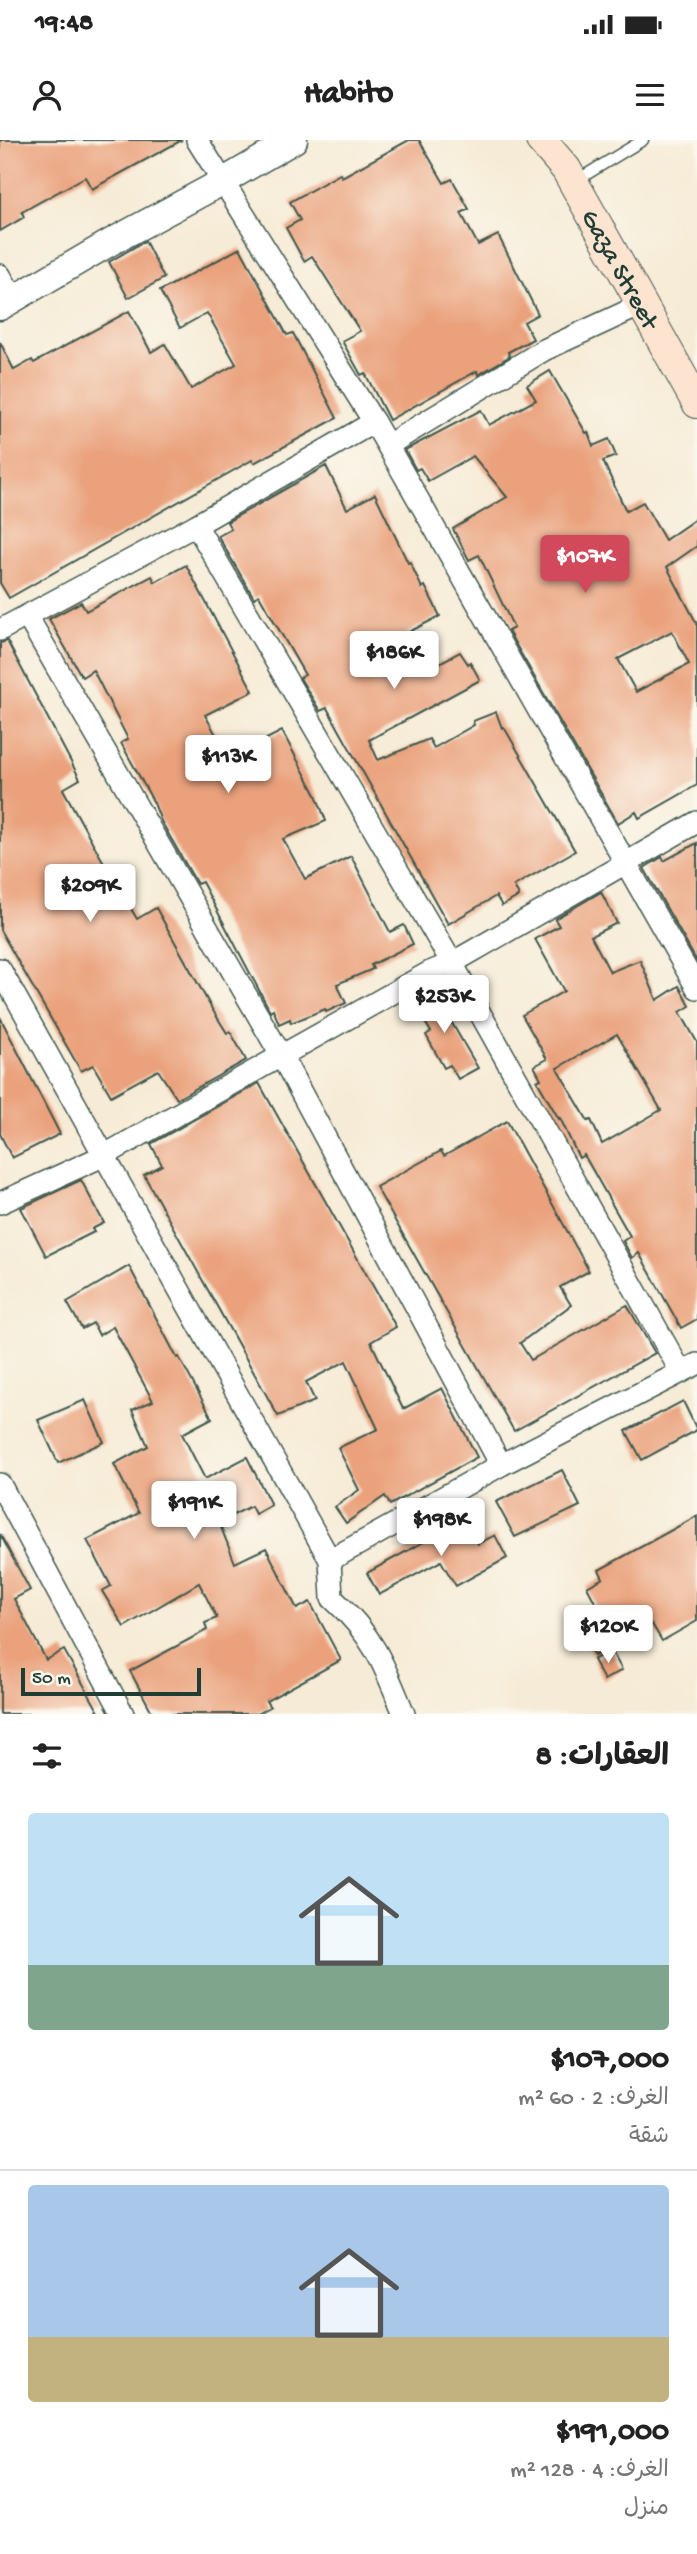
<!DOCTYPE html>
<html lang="ar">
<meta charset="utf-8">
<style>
:root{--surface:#fff;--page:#f2f2f2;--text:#222;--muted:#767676;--line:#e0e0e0;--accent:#d1495b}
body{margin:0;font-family:"Gochi Hand","Playpen Sans Arabic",sans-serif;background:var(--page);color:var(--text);direction:rtl;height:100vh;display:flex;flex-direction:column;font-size:26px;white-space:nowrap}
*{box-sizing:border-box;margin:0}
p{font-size:23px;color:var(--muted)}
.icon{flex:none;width:38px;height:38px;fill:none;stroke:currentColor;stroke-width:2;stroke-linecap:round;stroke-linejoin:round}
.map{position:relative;height:1574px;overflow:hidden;direction:ltr}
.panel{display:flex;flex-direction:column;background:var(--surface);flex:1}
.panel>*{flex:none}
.scale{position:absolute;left:21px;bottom:18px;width:180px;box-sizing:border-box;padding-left:7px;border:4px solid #1f3d34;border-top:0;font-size:19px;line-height:24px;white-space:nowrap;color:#1f3d34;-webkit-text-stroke:5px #fbf7ec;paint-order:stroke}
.price{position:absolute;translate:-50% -60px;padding:0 16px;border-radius:7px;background:#fff;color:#222;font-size:23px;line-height:46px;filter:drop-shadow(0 2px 4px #0008)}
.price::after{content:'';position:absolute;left:50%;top:42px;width:21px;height:16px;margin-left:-10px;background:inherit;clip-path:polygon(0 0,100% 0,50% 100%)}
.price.active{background:var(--accent);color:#fff}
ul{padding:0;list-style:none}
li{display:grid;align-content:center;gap:14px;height:371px;padding:0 28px}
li+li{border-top:2px solid var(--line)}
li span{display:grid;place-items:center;height:217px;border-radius:7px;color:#555}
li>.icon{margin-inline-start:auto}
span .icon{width:126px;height:126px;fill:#fffc;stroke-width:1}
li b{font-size:30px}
h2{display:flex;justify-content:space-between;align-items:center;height:84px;padding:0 28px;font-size:30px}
.status{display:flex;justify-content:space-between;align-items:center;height:49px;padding:0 35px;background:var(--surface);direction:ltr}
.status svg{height:19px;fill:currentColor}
header{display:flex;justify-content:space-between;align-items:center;height:91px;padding:0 28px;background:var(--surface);font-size:32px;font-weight:700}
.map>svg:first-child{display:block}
.building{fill:#eaa17c;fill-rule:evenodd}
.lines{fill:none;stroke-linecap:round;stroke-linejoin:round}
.service-casing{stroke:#3f574c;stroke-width:13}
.minor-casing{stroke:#3f574c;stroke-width:24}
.tertiary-casing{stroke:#3f574c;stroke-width:29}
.secondary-casing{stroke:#3f574c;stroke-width:32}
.service{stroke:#fff;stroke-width:10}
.minor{stroke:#fff;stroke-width:21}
.tertiary{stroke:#fff;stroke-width:26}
.secondary{stroke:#fde4d1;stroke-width:30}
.labels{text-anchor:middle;stroke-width:5;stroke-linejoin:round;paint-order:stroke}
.street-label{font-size:26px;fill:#1f3d34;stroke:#fbf7ec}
</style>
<div class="status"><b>19:48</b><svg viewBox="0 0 49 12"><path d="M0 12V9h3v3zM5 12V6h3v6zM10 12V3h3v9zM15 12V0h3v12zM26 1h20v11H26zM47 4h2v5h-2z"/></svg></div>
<header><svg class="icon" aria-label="menu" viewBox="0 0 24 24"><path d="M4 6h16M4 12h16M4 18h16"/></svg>Habito<svg class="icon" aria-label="person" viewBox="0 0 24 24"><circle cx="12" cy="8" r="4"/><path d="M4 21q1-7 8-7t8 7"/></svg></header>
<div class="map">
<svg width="697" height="1574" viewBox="0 0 697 1574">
<rect width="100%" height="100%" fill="#fbf7ec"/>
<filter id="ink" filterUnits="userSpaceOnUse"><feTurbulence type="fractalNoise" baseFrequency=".0143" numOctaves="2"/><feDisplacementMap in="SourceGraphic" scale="14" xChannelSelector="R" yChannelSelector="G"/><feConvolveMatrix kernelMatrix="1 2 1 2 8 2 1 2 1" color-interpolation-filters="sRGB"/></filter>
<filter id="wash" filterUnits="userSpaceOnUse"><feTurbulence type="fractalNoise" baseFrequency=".00686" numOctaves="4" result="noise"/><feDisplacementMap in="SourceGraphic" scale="28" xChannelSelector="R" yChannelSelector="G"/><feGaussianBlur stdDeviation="1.57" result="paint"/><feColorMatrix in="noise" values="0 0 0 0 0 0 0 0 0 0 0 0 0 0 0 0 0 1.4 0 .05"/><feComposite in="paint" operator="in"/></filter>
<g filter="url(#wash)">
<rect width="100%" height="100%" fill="#f6ebd6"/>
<g id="blocks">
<!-- building -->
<g class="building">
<polygon points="0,0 182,0 92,49 85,37 22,72 24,77 0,91"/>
<polygon points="409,0 419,0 444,43 452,39 469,69 461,73 478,105 498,95 538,174 524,182 533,199 508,212 510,216 478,235 477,231 389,280 365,233 361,235 342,201 360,191 312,116 304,121 286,88 300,80 290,62 340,34 342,37"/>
<polygon points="145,101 164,138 128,158 109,122"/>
<polygon points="240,108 287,195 293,193 337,278 254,323 252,320 9,458 0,443 0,202 14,230 32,220 34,223 129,171 151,212 165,204 191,249 236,224 207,173 180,188 160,151"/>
<path d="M 550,231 L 586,293 L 588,292 L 593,306 L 609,299 L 616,316 L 603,321 L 626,371 L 643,362 L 665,400 L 697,378 L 697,406 L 667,427 L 697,484 L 697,645 L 639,678 L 636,672 L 618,683 L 508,491 L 514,488 L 479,415 L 469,420 L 453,389 L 507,357 L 473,316 L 428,341 L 420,328 L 416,330 L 405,310 L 481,270 L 489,285 L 536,260 L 527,245 ZM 672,491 L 689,524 L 636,552 L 618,519 Z"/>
<polygon points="326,326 347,369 375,354 408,423 410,422 422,448 425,446 440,476 407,493 426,530 460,512 468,524 470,522 480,540 369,600 378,620 429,599 434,608 474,585 473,581 496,572 502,588 504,587 575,711 514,746 519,756 502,766 496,756 448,784 327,568 320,571 300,538 305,535 259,455 254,458 218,396 231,389 227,382"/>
<polygon points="186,425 253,551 205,575 229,618 282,591 316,655 326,681 283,699 305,739 351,716 390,792 404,785 413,804 371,825 373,829 337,844 346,863 326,872 325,869 291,883 290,879 279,884 273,869 270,871 202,742 197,744 161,681 154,663 121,603 128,599 93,530 82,537 49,479 81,462 86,471 152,436 155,442"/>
<polygon points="7,501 80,639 63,649 100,716 137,779 156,768 212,869 227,893 230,891 246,920 177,959 158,930 111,956 93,925 81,931 0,790 0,503"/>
<polygon points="697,703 697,822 644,728 662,717 664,721"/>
<path d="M 601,752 L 617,783 L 591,796 L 610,832 L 640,820 L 657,860 L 679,846 L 690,866 L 680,872 L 697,902 L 697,1179 L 681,1188 L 639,1113 L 632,1118 L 623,1101 L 630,1096 L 584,1015 L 579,1018 L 560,978 L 559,979 L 537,941 L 541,939 L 534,926 L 547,919 L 522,875 L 564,851 L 535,799 L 559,786 L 555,779 ZM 617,894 L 661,970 L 602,1004 L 591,980 L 588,981 L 557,928 Z"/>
<polygon points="431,847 478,928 458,939 450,925 444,928 426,895 431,892 411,859"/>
<polygon points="0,877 60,994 12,1018 0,994"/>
<polygon points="259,943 396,1187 371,1202 403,1269 442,1248 477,1317 390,1365 385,1356 346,1383 335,1367 359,1350 338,1308 378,1289 346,1221 306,1242 315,1261 278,1276 144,1035 162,1025 151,1004"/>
<polygon points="507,981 589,1131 560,1147 571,1165 520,1203 531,1220 627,1165 655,1213 514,1291 376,1047 441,1011 444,1016"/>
<polygon points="81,1040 104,1083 92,1089 94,1092 46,1116 21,1068"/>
<polygon points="129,1126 177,1218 179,1217 212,1278 182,1294 205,1339 247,1317 271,1365 255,1374 251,1366 219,1382 235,1423 266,1408 297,1469 310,1462 341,1520 266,1561 270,1567 257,1574 153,1574 130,1531 207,1490 205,1483 217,1478 199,1443 124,1487 102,1451 111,1446 87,1400 139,1373 114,1324 148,1306 132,1270 153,1261 113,1187 99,1195 93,1183 82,1189 67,1162"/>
<polygon points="85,1260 104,1302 58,1323 38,1280"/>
<polygon points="683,1261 697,1290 642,1320 626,1291"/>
<polygon points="562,1330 580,1366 515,1397 496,1362"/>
<polygon points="697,1376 697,1481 662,1501 652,1484 594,1516 573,1476 596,1464 587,1447 603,1438 599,1430"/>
<polygon points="465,1379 478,1404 495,1395 507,1418 456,1446 441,1421 379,1455 367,1433"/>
<polygon points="0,1394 30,1450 14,1459 46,1520 64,1510 100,1574 0,1574"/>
<polygon points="611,1510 622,1530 604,1540 593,1520"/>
</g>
</g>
</g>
<g filter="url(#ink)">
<use href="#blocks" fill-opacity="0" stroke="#3f574c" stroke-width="2"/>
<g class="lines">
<!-- service casing -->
<g class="service-casing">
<polyline id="service" points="574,42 643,0"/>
</g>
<!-- minor casing -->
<g class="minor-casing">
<g id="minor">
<polyline points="197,0 374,282 697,848"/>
<polyline points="0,135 14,159"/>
<polyline points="388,305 544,210 641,165"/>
<polyline points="196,385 452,823 681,1232"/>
<polyline points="27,476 282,917 501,1325"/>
<polyline points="0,490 196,385 374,282"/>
<path d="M 0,829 L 330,1420 L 332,1458 C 373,1495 384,1524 404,1574"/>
<polyline points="0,1063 105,1015 430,832 452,823 697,682"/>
<polyline points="0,1344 123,1574"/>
<polyline points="330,1420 501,1325 697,1224"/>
</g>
</g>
<!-- tertiary casing -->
<g class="tertiary-casing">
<polyline id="tertiary" points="0,167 111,102 222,42 294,0"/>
</g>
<!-- secondary casing -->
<g class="secondary-casing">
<g id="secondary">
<path id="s1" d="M 541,0 L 566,29 L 697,263"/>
</g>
</g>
<!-- service -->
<use href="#service" class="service"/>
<!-- minor -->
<use href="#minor" class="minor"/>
<!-- tertiary -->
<use href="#tertiary" class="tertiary"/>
<!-- secondary -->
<use href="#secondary" class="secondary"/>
</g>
</g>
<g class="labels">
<!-- street labels -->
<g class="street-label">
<text dy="9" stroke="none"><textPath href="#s1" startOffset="152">Gaza Street</textPath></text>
</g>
</g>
</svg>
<div class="scale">50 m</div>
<b class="price active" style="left:585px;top:455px">$107K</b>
<b class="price" style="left:394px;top:551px">$186K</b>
<b class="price" style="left:228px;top:655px">$113K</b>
<b class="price" style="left:90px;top:784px">$209K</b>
<b class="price" style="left:444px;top:895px">$253K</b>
<b class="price" style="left:194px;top:1401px">$191K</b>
<b class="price" style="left:441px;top:1418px">$198K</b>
<b class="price" style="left:608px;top:1525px">$120K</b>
</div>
<section class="panel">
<h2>العقارات: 8<svg class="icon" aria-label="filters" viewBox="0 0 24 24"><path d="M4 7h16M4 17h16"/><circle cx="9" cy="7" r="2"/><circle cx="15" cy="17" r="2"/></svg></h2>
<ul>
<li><span style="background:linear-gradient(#bfe0f5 70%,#7fa58c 0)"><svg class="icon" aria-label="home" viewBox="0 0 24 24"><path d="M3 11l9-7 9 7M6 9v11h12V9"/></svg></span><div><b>$107,000</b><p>الغرف: 2 · 60 m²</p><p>شقة</p></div></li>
<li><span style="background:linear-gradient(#a9c7e8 70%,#c2b280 0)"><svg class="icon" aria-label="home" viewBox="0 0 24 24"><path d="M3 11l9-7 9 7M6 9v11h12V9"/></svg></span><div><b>$191,000</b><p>الغرف: 4 · 128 m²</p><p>منزل</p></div></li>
</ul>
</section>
